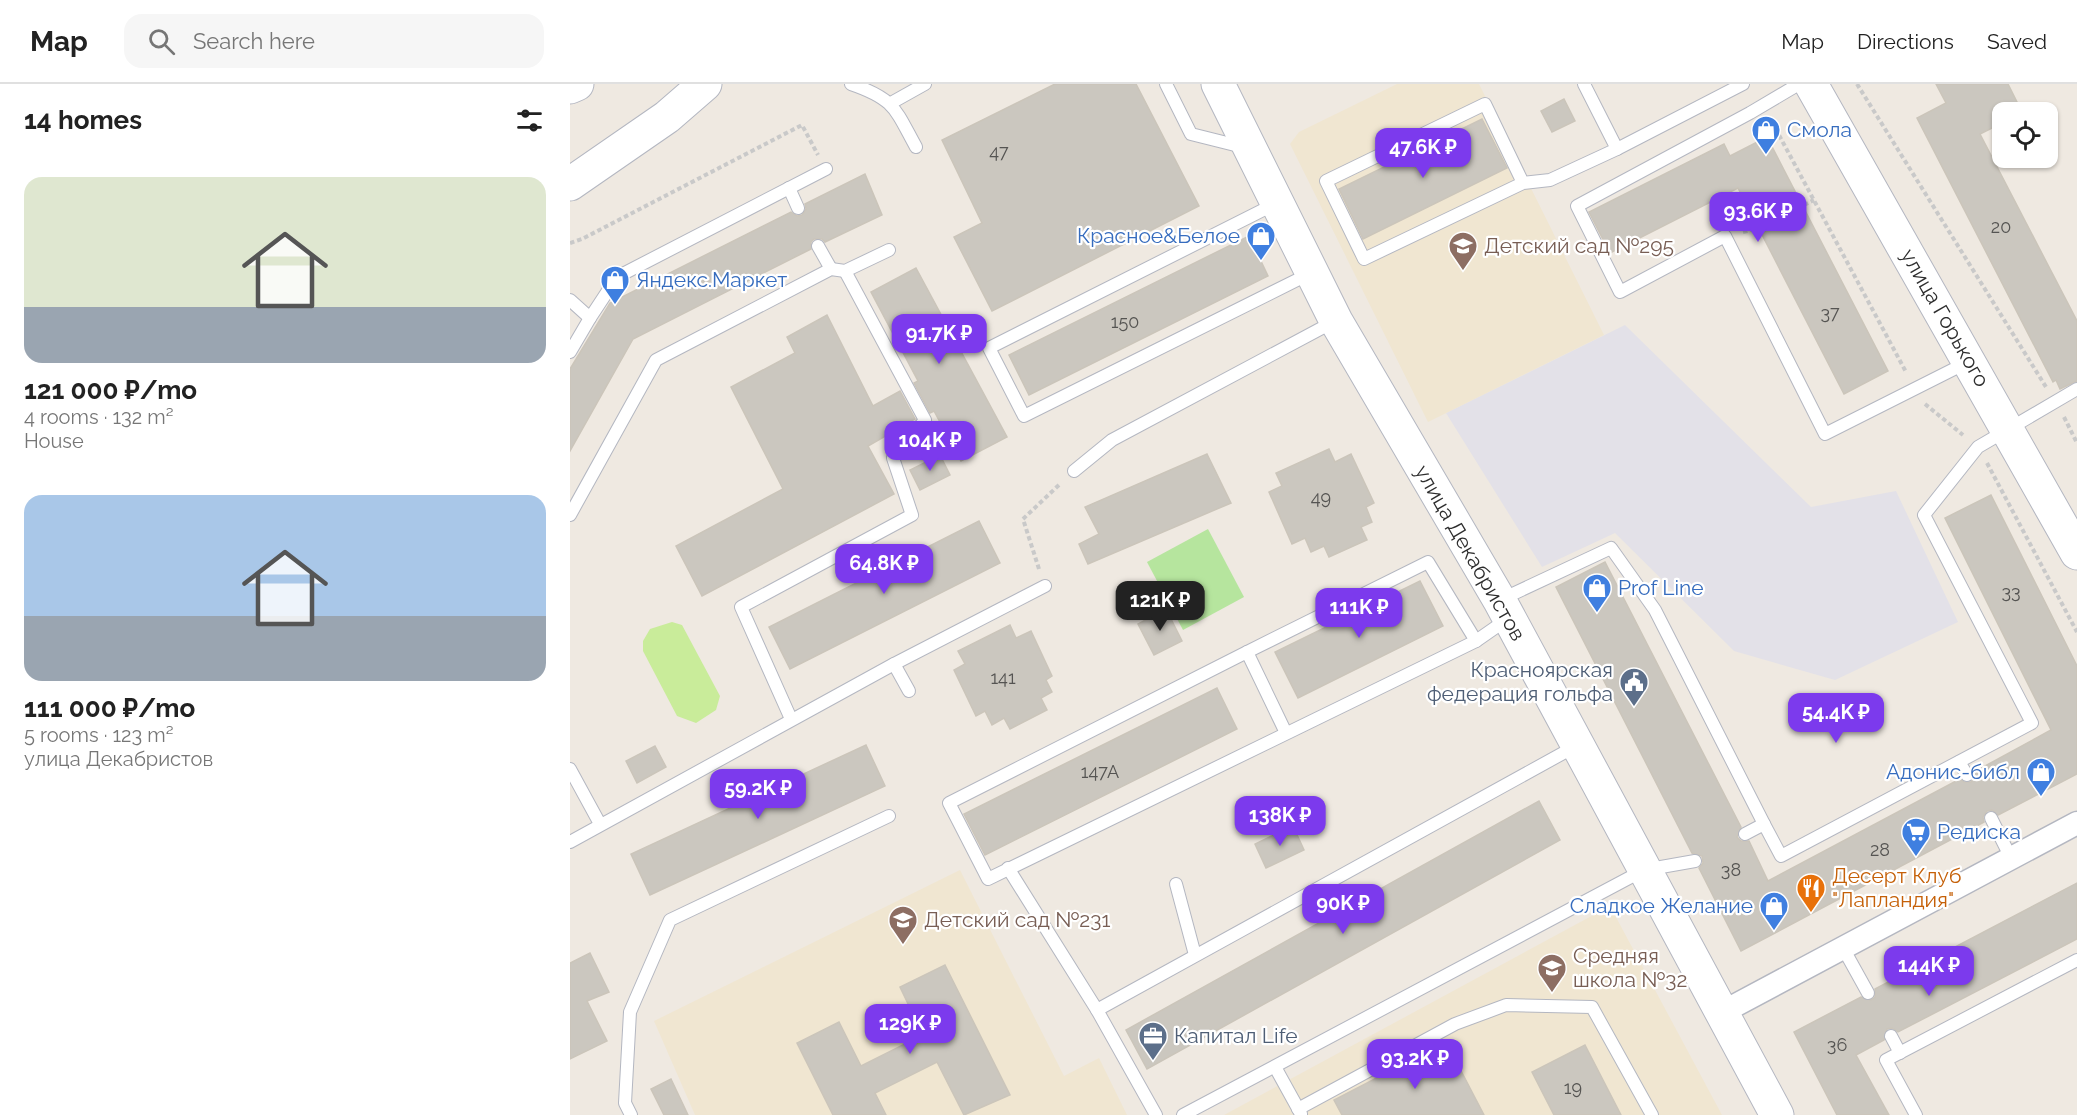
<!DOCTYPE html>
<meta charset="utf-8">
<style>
:root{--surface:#fff;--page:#f6f6f6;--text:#222;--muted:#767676;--line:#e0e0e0;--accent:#7c3aed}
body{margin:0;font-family:Raleway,sans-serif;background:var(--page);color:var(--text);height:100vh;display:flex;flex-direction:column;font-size:22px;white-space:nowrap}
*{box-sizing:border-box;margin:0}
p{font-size:20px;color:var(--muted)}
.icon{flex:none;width:33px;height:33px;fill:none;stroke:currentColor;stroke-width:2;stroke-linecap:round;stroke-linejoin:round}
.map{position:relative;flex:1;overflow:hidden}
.side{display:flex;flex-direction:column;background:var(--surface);width:570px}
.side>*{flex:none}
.controls{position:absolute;left:1422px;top:18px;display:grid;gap:12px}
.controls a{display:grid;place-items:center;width:66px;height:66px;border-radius:12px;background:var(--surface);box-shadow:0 2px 4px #0004;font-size:30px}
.price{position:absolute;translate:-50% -51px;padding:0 14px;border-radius:12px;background:var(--accent);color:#fff;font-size:20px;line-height:39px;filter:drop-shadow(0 2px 3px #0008)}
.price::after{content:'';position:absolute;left:50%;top:36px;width:18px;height:14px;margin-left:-9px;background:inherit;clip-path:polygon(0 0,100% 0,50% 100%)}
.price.on{background:#222;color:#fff}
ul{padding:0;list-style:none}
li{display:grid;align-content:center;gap:12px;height:318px;padding:0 24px}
li span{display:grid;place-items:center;height:186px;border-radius:18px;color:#555}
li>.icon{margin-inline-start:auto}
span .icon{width:108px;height:108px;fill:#fffc;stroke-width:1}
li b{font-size:26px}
h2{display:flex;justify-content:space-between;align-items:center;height:72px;padding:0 24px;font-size:26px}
header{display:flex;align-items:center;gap:36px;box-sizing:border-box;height:84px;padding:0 30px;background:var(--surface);border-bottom:2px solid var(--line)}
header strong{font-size:28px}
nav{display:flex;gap:33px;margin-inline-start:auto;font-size:21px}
.search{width:420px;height:54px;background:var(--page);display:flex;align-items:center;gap:15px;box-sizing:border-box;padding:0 21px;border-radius:18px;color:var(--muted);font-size:22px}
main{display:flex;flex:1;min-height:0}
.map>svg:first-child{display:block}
.industrial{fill:#e3e1e8}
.education{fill:#f0e6d1}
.park{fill:#b6e59e}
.pitch{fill:#c9ec9a}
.building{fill:#cbc7bf;stroke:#cbc5ba;stroke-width:1.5}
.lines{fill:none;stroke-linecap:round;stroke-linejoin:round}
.lane-casing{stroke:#b4b7c1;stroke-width:14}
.street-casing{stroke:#b4b7c1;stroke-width:25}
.secondary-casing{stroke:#b4b7c1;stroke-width:35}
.path{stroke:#c9c9c9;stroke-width:4;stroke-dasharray:4.5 3;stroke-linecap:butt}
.lane{stroke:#fff;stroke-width:12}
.street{stroke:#fff;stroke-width:22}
.secondary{stroke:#fff;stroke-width:33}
.labels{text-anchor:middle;stroke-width:4.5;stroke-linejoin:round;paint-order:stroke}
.number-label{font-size:18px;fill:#555452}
.shop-label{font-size:21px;fill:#366cbe;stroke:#fff;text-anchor:start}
.education-label{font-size:21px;fill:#785e54;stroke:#fff;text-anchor:start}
.street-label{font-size:21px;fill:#2e2e2e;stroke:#fff}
.service-label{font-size:21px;fill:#4e5e75;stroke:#fff;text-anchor:end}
.food-label{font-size:21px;fill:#c56008;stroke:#fff;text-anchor:start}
</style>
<header>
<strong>Map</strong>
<div class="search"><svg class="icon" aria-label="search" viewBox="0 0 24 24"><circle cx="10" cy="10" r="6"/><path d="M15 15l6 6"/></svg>Search here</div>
<nav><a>Map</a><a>Directions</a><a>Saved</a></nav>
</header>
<main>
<section class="side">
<h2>14 homes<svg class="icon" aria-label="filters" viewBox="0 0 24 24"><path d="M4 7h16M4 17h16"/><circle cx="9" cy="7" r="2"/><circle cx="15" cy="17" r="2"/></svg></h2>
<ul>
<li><span style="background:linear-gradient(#dfe7d0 70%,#9aa5b1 0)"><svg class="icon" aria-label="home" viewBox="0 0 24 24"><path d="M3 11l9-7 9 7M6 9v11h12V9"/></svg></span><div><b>121 000 ₽/mo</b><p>4 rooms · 132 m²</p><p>House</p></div></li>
<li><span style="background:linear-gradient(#a9c7e8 65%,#9aa5b1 0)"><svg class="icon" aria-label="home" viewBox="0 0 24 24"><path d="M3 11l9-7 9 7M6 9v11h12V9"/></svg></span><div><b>111 000 ₽/mo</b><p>5 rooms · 123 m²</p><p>улица Декабристов</p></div></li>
</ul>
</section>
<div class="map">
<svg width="1507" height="1031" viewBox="0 0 1507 1031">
<rect width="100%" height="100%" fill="#efe9e1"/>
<!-- industrial -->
<polygon class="industrial" points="1055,241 1241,423 1326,407 1388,538 1265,596 1164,567 1045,449 972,483 876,329"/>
<!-- education -->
<g class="education">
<polygon points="827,0 909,0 1034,251 858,338 720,60 729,48"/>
<polygon points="390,786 494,992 529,974 557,1031 125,1031 84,937"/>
<polygon points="1040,822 1152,1031 654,1031 715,998"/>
</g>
<!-- park -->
<polygon class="park" points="638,445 674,513 613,546 577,478"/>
<!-- pitch -->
<polygon class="pitch" points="102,538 112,541 150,612 146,626 126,639 107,632 73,567 73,557 80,545"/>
<!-- building -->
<g class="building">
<polygon points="485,0 566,0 629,122 422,227 384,153 412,139 372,56"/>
<polygon points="1366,0 1438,0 1452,28 1432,28 1432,39 1410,50 1507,237 1507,297 1490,305 1486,296 1483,298 1347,34 1376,19"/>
<polygon points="994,15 1005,37 982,48 971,27"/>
<polygon points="912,35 937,84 793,155 769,105"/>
<polygon points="1197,53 1318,287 1274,310 1168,104 1040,169 1019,128 1154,60 1160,72"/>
<polygon points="295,90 312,131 255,158 252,155 244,155 241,158 241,165 63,255 0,367 0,285 40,219 221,128 227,132 232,131 236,125 235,120"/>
<polygon points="679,152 698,192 459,311 439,271"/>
<polygon points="346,184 437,353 391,377 364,327 360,329 344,299 348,297 301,208"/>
<polygon points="257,231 303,322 330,307 345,335 298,362 324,410 132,512 106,462 213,405 161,303 225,269 217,253"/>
<polygon points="759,365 765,378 781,370 804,419 796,423 802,438 791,443 797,456 759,473 754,462 741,468 735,454 722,460 699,408 712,402 706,389"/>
<polygon points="637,370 661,419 518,480 509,460 529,450 515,423"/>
<polygon points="370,371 380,391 350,406 340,386"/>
<polygon points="1421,411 1507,582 1507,690 1428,731 1422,726 1417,727 1413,733 1414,738 1171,867 1129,784 1133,779 1132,772 1122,769 986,503 1035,478 1171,743 1167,753 1171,757 1179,757 1198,797 1390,695 1394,698 1401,698 1404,694 1404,688 1481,646 1375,434"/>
<polygon points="409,437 430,479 220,585 199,543"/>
<polygon points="850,497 873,542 728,614 705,568"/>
<polygon points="596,525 612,557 584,571 568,540"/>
<polygon points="440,541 446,554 461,547 482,592 476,596 482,608 471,614 477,626 440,645 434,634 422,641 415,627 406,632 384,586 395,580 388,567"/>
<polygon points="647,604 667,645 415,771 394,730"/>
<polygon points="296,661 315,702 80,811 61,770"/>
<polygon points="85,662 96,683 67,699 56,677"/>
<polygon points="969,717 990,756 577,985 556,946"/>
<polygon points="723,742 734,766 696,784 685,760"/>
<polygon points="1507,799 1507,855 1328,948 1322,944 1317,945 1314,956 1286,971 1319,1031 1267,1031 1224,948 1291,913 1301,916 1305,913 1305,905"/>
<polygon points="20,869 39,908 17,917 37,957 0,975 0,879"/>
<polygon points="375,881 440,1011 394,1031 367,978 305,1009 316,1031 263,1031 227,959 269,938 291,982 353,951 330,903"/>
<polygon points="876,958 914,1031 772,1031 764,1016"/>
<polygon points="1015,961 1051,1031 984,1031 962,988"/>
<polygon points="101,995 118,1031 94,1031 81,1005"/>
</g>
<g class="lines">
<!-- lane casing -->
<g class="lane-casing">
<g id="lane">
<path d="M 281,0 C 325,15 325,25 346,63"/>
<polyline points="596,0 621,50 673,63"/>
<polyline points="1229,0 1180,29 1007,122 1050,208 1155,152 1255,350 1398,278"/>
<polyline points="321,19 355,0"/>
<polyline points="1047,65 1173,0"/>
<polyline points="953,99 915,20 756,97 794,175 953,99 980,96 1047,65 1014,0"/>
<polyline points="219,104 228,124"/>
<polyline points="705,120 419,264 454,332 741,189"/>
<polyline points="248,162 261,185"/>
<polyline points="0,216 20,234 47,193 256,85"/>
<polyline points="0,268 20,234"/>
<polyline points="504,387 542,356 765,237"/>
<polyline points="0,431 86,276 261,185 275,187 319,166"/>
<polyline points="932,515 1041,464 1085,526 1194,740"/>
<polyline points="677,568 858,478 906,557"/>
<polyline points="324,580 339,607"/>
<polyline points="221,635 171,523 342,431 323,374 355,336 275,187"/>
<polyline points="716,649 677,568 379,719 418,795 906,557 939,534"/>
<polyline points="1389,678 1397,691"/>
<polyline points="0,685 30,740"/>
<polyline points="1421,734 1441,774"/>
<polyline points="1175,750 1194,740 1211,772 1462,639 1354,431 1408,363 1507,305"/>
<polyline points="0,758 324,580 475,502"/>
<polyline points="438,784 527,926"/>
<polyline points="606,800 625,871"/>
<polyline points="1273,864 1298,909"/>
<polyline points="1321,952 1330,969"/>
<polyline points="705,983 731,1030"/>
<polyline points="728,1025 885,940 936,921 1022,923 1082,1031"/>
<polyline points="61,1031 55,1019 60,928 100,836 319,732"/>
<polyline points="586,1031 527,926 1006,662"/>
<polyline points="613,1031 1074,786 1125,777"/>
<polyline points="1346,1031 1316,976 1507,876"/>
</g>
</g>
<!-- street casing -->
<g class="street-casing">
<polyline id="street" points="1151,929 1507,739"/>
</g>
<!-- secondary casing -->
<g class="secondary-casing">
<g id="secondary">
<polyline points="648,0 766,237 930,517 1207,1031"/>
<polyline points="1241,0 1507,469"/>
<polyline points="0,3 7,0"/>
<polyline points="0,100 97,33 135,0"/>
</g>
</g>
<!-- path -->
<g class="path">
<polyline points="1287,0 1476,303"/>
<polyline points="1202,38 1336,288"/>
<polyline points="1234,121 1244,116"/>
<polyline points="1173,148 1190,144"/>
<polyline points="0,159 12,155 232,41 248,71"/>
<polyline points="1355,320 1393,351"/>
<polyline points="1494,333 1507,359"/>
<polyline points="1417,379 1507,548"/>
<polyline points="469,485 453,435 490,400"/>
</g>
<!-- lane -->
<use href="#lane" class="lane"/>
<!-- street -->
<use href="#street" class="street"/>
<!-- secondary -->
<use href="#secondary" class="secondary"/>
</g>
<!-- icons -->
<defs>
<g id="shop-pin" transform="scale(1.5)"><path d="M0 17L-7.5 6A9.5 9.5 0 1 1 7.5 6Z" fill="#3f7fe0" stroke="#fff"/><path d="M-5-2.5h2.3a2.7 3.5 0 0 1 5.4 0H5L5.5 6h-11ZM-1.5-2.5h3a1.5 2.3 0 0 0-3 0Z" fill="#fff"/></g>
<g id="school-pin" transform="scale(1.5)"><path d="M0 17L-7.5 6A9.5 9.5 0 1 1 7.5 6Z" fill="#8d6e63" stroke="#fff"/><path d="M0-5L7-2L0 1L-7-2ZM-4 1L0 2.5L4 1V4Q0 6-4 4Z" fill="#fff"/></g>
<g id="civic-pin" transform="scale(1.5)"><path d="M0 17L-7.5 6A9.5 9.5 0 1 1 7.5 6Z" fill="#5c6f8a" stroke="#fff"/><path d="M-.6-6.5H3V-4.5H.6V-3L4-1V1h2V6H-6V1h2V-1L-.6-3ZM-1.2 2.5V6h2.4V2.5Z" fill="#fff"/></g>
<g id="supermarket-pin" transform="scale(1.5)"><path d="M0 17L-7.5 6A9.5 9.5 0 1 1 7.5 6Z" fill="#3f7fe0" stroke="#fff"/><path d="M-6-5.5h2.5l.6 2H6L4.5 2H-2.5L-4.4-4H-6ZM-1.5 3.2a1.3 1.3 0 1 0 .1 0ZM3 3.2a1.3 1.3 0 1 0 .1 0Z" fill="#fff"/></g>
<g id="restaurant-pin" transform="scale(1.5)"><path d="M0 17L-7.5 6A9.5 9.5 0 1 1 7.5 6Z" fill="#e8710a" stroke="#fff"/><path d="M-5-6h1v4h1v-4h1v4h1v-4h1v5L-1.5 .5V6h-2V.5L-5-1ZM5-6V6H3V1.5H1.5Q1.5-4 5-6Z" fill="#fff"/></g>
<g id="office-pin" transform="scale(1.5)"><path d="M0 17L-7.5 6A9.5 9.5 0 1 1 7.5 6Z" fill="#5c6f8a" stroke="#fff"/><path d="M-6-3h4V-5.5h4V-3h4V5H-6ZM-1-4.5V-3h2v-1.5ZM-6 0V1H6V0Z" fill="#fff"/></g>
</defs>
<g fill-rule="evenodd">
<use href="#shop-pin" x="1196" y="46"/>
<use href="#shop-pin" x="691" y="152"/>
<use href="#school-pin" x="893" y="162"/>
<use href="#shop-pin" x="45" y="196"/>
<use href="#shop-pin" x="1027" y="504"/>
<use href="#civic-pin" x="1064" y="598"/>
<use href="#shop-pin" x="1471" y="688"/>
<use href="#supermarket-pin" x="1346" y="748"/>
<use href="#restaurant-pin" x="1241" y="804"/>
<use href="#shop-pin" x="1204" y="822"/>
<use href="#school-pin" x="333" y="836"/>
<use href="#school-pin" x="982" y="884"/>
<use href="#office-pin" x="583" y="952"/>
</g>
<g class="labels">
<!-- number labels -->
<g class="number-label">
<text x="429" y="74">47</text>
<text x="1431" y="149">20</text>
<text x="1260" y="235">37</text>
<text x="555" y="244">150</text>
<text x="751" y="420">49</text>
<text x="1441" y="514">33</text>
<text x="433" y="600">141</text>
<text x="530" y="694">147А</text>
<text x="1310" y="772">28</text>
<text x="1161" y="792">38</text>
<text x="1267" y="967">36</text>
<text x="1003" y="1010">19</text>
</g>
<!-- shop labels -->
<g class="shop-label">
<text x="1217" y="53">Смола</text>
<text x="670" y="159" text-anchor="end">Красное&amp;Белое</text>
<text x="66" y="203">Яндекс.Маркет</text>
<text x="1048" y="511">Prof Line</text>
<text x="1450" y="695" text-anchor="end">Адонис-библ</text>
<text x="1367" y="755">Редиска</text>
<text x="1183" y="829" text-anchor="end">Сладкое Желание</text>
</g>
<!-- education labels -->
<g class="education-label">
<text x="914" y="169">Детский сад №295</text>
<text x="354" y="843">Детский сад №231</text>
<text x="1003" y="879">Средняя<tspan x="1003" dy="24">школа №32</tspan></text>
</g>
<!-- street labels -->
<g class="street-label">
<text transform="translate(1375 234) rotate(60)" y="7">улица Горького</text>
<text transform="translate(900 469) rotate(60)" y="7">улица Декабристов</text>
</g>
<!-- service labels -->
<g class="service-label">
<text x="1043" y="593">Красноярская<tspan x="1043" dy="24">федерация гольфа</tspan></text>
<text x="604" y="959" text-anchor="start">Капитал Life</text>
</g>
<!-- food labels -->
<g class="food-label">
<text x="1262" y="799">Десерт Клуб<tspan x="1262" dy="24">"Лапландия"</tspan></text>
</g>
</g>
</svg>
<div class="controls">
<a><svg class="icon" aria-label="locate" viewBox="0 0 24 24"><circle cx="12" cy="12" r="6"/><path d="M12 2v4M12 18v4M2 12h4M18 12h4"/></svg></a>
</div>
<b class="price" style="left:853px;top:95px">47.6K ₽</b>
<b class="price" style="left:1188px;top:159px">93.6K ₽</b>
<b class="price" style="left:369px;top:281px">91.7K ₽</b>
<b class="price" style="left:360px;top:388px">104K ₽</b>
<b class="price" style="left:314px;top:511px">64.8K ₽</b>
<b class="price on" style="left:590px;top:548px">121K ₽</b>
<b class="price" style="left:789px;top:555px">111K ₽</b>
<b class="price" style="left:1266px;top:660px">54.4K ₽</b>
<b class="price" style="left:188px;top:736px">59.2K ₽</b>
<b class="price" style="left:710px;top:763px">138K ₽</b>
<b class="price" style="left:773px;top:851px">90K ₽</b>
<b class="price" style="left:1359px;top:913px">144K ₽</b>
<b class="price" style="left:340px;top:971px">129K ₽</b>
<b class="price" style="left:845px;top:1006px">93.2K ₽</b>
</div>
</main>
